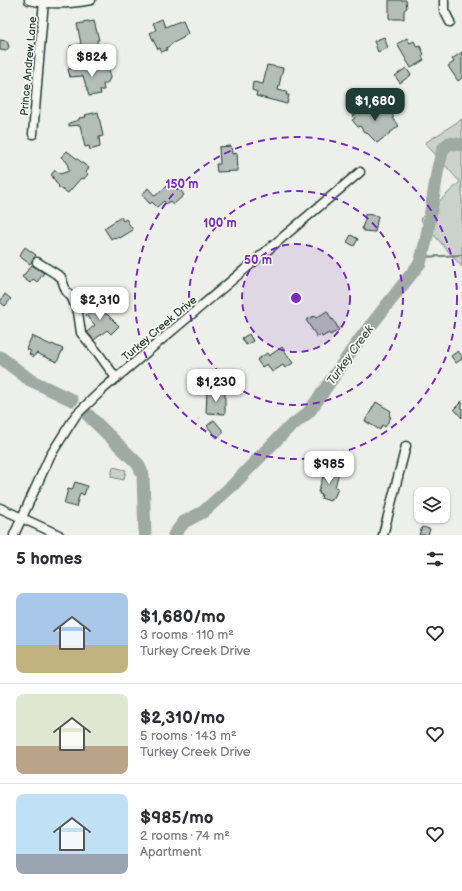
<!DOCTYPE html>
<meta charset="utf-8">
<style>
:root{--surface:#fff;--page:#f7f7f7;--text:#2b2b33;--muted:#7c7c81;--line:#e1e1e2;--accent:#1f3d34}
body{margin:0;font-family:"Balsamiq Sans",sans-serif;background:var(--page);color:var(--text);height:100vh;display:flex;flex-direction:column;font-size:15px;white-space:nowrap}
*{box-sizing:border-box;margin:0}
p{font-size:13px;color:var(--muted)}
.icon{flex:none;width:22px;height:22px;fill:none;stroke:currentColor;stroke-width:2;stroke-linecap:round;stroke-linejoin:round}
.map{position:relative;height:535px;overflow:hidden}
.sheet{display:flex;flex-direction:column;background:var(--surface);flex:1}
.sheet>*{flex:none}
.fabs{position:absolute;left:414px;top:487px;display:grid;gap:8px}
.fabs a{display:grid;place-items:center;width:36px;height:36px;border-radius:8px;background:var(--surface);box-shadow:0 1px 3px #0004;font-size:20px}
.price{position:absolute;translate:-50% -34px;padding:0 9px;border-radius:8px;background:#fff;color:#222;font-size:13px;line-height:26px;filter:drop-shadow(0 1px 2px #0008)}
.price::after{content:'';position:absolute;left:50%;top:24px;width:12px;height:9px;margin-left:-6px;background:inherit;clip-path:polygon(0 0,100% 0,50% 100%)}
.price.active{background:var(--accent);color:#fff}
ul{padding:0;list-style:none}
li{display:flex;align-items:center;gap:12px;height:100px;padding:0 16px}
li+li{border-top:1px solid var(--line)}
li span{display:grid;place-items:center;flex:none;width:112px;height:80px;border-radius:8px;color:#555}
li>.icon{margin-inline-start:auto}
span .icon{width:48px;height:48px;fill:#fffc;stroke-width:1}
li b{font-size:17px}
h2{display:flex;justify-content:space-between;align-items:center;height:48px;padding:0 16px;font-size:17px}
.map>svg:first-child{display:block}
.green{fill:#cbd2cc;stroke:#758880}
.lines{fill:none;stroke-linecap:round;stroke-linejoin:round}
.stream{stroke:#6c7e77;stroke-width:2}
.river{stroke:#9faaa4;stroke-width:13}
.building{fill:#b4bdb8;stroke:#1f3d34}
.minor-casing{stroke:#1f3d34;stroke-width:11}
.minor{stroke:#f6f6f2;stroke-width:8}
.ring{fill:none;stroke:#7b2cbf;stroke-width:2;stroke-dasharray:7 5}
.labels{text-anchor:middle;stroke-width:3.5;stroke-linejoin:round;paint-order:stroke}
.street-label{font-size:11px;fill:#1f3d34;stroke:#f6f6f2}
.water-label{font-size:12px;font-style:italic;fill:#3f5850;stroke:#f6f6f2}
.centre{fill:#7b2cbf;stroke:#f6f6f2;stroke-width:2}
.ring-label{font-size:12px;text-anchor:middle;font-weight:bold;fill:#7b2cbf;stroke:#f6f6f2;stroke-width:3.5;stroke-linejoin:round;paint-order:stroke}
</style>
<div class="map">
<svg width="462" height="535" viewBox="0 0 462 535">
<rect width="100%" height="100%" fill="#edefea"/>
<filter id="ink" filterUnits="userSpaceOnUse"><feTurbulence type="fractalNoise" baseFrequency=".025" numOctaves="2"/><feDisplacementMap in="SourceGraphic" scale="8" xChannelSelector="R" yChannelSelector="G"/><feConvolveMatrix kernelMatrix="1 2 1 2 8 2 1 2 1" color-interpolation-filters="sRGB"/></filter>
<g filter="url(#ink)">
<!-- green -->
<g class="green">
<polygon points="462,119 462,267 420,219 460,182 425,143"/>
<polygon points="113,467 126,470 124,480 111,477"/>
</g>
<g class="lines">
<!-- stream -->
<polyline class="stream" points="422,257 462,255"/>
<!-- river -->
<g class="river">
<polyline points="0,357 30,380 72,400"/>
<polyline points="86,413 138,464 143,475 145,535"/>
<polyline points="174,535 184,522 203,512 233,485 285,431 309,412 357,343 420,263 426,241 438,168 443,149 449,143 462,145"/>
</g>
</g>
<!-- building -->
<g class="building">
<polygon points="389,0 406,0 407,8 404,10 404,19 389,19"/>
<polygon points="162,19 165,27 183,20 188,34 184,36 183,38 171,44 171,45 166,48 167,50 161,52 160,48 158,49 155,44 150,33 156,30 153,23"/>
<polygon points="94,21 99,40 97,40 98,50 72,55 70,46 81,44 77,24"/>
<polygon points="384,37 388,48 378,52 374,41"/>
<polygon points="407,38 410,43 414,41 417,47 420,46 424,54 422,56 424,60 411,68 397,44"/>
<polygon points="0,40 7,41 9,47 6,51 0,50"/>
<polygon points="462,52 462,78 458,81 448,66 454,62 452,59"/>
<polygon points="92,64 93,69 96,68 96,70 109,68 110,78 107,84 103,84 104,90 100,90 101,94 89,96 83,76 70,77 68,69"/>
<polygon points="267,65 283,68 278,90 287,92 286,95 289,95 287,104 256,96 257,92 252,90 253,82 263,84"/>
<polygon points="406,68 411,75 400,83 395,76"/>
<polygon points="361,101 373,114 382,105 385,107 394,117 392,118 399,126 377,143 365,131 364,132 360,126 358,127 352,120 355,118 353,116 358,112 355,106"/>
<polygon points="98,112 103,136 99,137 100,147 90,150 89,146 85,147 80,125 69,126 69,123 79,120 79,118 86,117 85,115 89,114"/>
<polygon points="231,146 232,154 237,153 238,171 217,172 216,164 220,164 219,147"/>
<polygon points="67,151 89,168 86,172 88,174 84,179 81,178 68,193 58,187 59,186 55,182 56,181 52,178 54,177 51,175 55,170 60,174 69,171 67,162 61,157"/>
<polygon points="172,182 175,185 178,182 183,188 181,191 184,195 173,205 170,201 166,204 164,201 157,207 152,202 150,204 142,195 148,188 155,196"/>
<polygon points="365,214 378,216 375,232 364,231 362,228 365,219"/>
<polygon points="121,217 123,221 126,219 133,230 120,238 119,237 116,239 114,237 111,239 104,228"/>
<polygon points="351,235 358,239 354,246 347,242"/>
<polygon points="25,247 36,255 30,264 19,256"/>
<polygon points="32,265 44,273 37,282 33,279 30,283 22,277"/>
<polygon points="5,294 11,299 5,306 0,302"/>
<polygon points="91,296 106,315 107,314 119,326 111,334 107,330 94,340 87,332 95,325 86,315 93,309 86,301"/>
<polygon points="327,311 332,320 333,319 339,330 330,335 329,333 322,337 321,334 317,337 306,320 314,316 316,318"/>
<polygon points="249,334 253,341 246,345 242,338"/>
<polygon points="32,336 51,345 52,344 63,349 57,362 36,353 34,357 29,354 31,351 26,349"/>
<polygon points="282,347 293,363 285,368 283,365 272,372 267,364 262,367 257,360 267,353 269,356"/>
<polygon points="458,351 462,356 462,359 456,363 451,356"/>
<polygon points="207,392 225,392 225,414 206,413"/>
<polygon points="462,401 462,418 454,409"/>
<polygon points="376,402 391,411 389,416 391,417 385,427 382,425 380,430 365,421"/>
<polygon points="214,420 224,432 217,438 207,426"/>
<polygon points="328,468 339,472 335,487 338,488 335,496 332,500 331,499 330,501 321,498 322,495 319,494 320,492 318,492 323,477 325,477"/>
<polygon points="75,482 87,486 84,495 80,493 76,507 64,504 68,489 72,490"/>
<polygon points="422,527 430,529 428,535 419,535"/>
</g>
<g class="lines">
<!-- minor casing -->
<g class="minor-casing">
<g id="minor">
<path d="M 29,0 C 50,5 70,4 91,0"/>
<polyline points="444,0 444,10 450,22"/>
<polyline points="33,134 44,0"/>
<polyline points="37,262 61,277 66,291 72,298 78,312 81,333 98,353 116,378"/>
<polyline points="0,508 59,535"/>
<polyline points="14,535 50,456 76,415 102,390 360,172"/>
<polyline points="383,535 406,446"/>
</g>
</g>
<!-- minor -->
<use href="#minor" class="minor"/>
</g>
</g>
<!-- distance rings -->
<circle cx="296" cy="298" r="54" fill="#7b2cbf" fill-opacity=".12"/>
<g class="ring">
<circle cx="296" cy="298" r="54"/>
<circle cx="296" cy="298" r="107"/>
<circle cx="296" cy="298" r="161"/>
</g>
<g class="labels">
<!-- street labels -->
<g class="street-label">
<text transform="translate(28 66) rotate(-85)" y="4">Prince Andrew Lane</text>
<text transform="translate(159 328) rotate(-40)" y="4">Turkey Creek Drive</text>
</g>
<!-- water labels -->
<g class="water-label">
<text transform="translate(350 355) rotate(-54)" y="4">Turkey Creek</text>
</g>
</g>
<circle cx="296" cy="298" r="6" class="centre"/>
<g class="ring-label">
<text x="182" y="188">150 m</text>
<text x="220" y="227">100 m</text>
<text x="258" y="264">50 m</text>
</g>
</svg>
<div class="fabs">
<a><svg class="icon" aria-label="layers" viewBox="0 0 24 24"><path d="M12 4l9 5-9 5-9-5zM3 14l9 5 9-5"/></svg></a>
</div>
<b class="price" style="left:92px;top:78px">$824</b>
<b class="price active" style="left:375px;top:122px">$1,680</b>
<b class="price" style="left:100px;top:321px">$2,310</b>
<b class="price" style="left:216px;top:403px">$1,230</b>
<b class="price" style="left:329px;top:485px">$985</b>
</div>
<section class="sheet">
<h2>5 homes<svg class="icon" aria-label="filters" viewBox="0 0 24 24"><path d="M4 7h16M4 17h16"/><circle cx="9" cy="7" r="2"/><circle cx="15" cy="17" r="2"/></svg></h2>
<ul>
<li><span style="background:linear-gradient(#a9c7e8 65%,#c2b280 0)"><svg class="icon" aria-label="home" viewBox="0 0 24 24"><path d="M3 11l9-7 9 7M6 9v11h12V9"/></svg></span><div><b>$1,680/mo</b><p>3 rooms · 110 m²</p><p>Turkey Creek Drive</p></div><svg class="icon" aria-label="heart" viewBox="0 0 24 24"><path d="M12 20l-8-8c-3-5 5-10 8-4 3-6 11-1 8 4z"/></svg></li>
<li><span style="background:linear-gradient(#dfe7d0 65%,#b9a48a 0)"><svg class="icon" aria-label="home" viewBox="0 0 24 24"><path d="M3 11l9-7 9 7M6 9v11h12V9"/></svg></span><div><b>$2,310/mo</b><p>5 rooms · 143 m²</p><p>Turkey Creek Drive</p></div><svg class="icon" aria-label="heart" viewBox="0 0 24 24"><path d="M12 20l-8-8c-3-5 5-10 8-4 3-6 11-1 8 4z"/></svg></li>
<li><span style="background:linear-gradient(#bfe0f5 75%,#9aa5b1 0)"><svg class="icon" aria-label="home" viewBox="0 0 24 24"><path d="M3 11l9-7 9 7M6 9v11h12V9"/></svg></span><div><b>$985/mo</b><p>2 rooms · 74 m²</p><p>Apartment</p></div><svg class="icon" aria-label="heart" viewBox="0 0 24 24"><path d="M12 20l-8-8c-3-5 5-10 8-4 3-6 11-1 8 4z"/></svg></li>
</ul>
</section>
